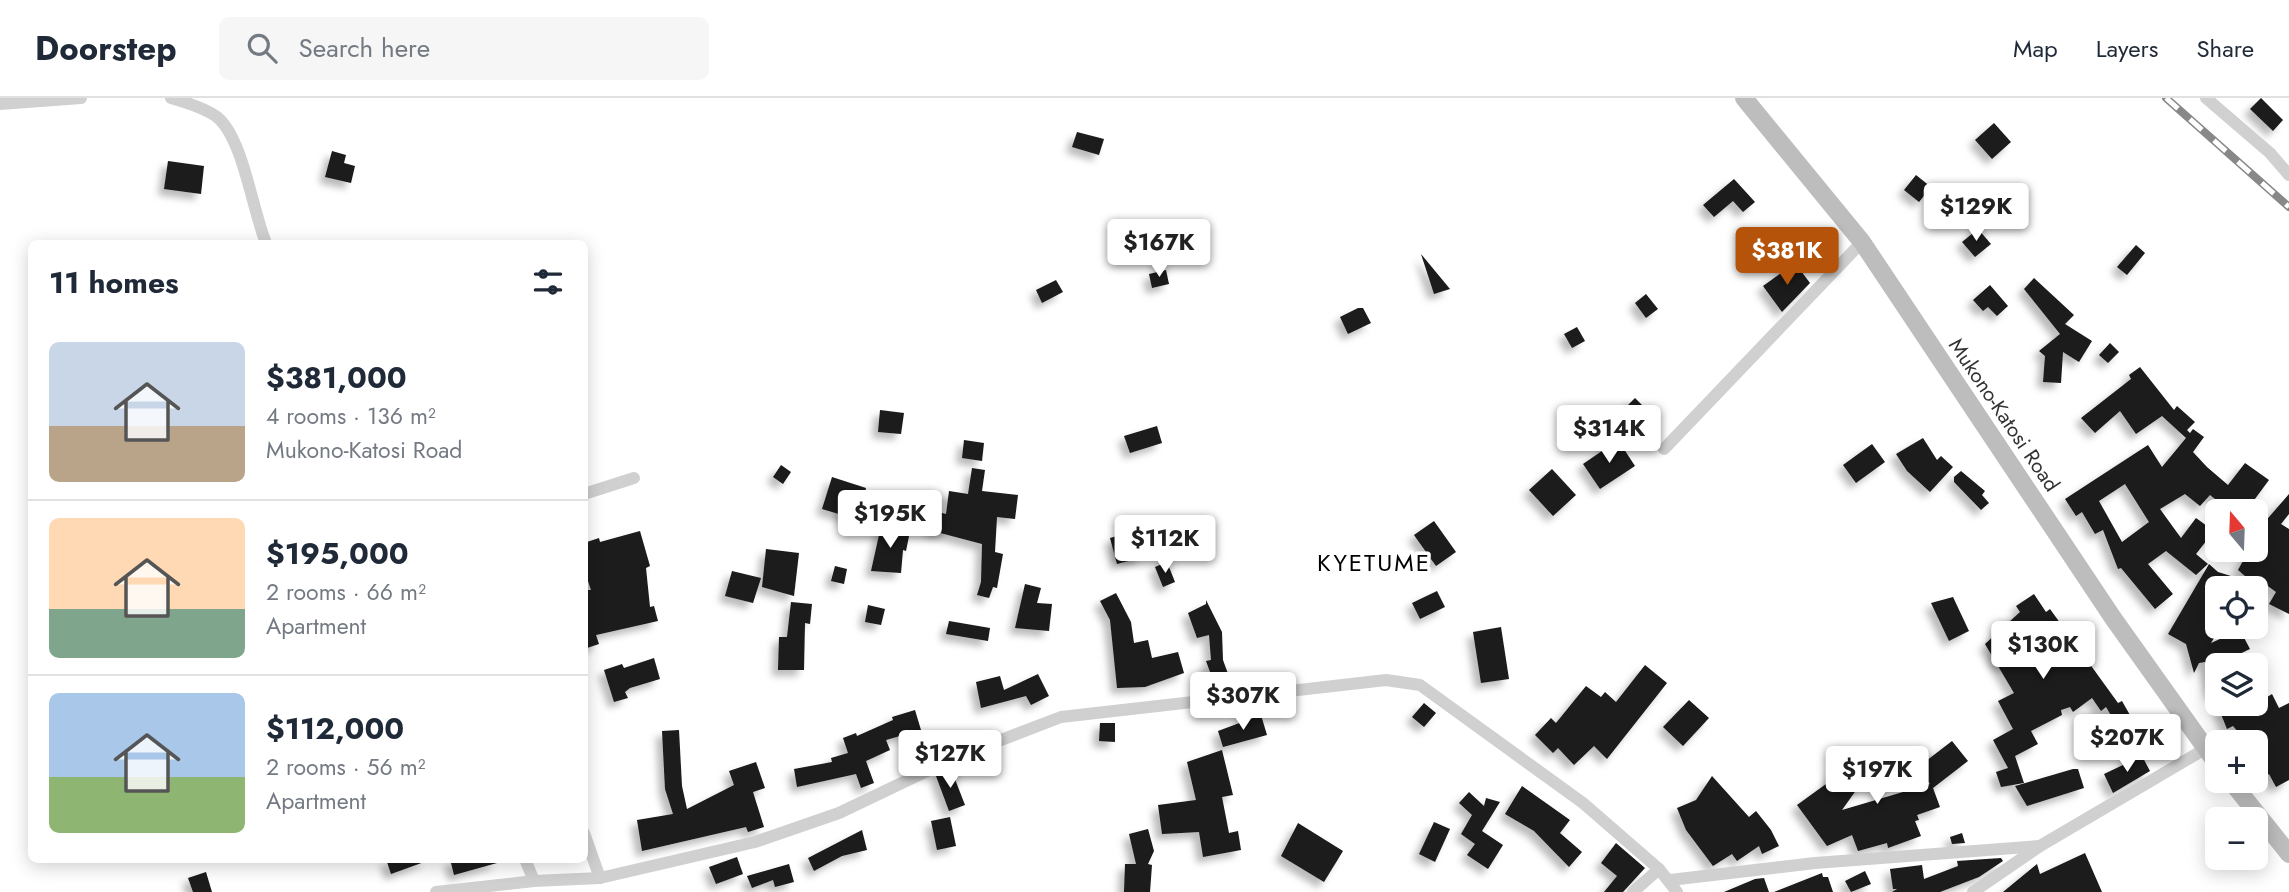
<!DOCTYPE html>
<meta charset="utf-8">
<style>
:root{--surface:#fff;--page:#f6f6f7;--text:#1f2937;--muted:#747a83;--line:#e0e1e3;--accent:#b45309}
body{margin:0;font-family:Jost,sans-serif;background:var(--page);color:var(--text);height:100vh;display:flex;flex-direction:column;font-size:26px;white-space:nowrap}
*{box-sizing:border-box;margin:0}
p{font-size:23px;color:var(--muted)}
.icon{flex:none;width:38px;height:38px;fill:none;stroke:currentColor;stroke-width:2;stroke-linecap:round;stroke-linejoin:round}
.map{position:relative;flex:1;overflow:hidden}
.sheet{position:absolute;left:28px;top:142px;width:560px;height:623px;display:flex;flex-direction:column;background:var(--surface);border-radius:10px;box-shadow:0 4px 18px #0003}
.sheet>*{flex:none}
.needle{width:46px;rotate:341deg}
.controls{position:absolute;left:2205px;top:401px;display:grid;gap:14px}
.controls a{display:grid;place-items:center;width:63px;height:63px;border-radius:10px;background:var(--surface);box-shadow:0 4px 18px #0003;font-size:35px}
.price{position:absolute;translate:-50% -60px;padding:0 16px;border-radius:7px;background:#fff;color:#222;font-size:23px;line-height:46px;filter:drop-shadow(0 2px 4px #0008)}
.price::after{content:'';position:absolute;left:50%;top:42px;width:21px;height:16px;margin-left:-10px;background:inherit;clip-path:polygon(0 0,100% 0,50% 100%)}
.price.on{background:var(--accent);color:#fff}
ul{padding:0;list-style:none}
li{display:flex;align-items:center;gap:21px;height:175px;padding:0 21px}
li+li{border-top:2px solid var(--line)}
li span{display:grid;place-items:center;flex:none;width:196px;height:140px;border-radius:10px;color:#555}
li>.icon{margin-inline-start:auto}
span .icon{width:84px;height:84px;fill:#fffc;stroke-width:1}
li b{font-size:30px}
h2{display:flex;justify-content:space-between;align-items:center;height:84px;padding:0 21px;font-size:30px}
header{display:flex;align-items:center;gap:42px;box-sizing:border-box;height:98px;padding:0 35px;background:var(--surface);border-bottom:2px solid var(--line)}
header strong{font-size:33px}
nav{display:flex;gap:38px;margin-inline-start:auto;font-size:24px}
.search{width:490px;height:63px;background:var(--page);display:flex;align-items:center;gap:18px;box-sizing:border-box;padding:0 24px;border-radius:10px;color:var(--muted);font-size:26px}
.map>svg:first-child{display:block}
.building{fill:#1a1a1a;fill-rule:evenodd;filter:url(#shadow)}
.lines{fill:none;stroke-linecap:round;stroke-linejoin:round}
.minor{stroke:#d0d0d0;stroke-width:12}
.secondary{stroke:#bdbdbd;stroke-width:18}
.rail-casing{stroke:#888;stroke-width:8}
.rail{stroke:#fff;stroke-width:5;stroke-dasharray:16;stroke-linecap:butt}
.labels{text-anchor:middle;stroke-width:7;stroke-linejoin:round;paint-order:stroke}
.street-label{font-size:21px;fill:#333;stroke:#fff}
.quarter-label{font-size:24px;letter-spacing:2px;fill:#000;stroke:#fff}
</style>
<header>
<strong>Doorstep</strong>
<div class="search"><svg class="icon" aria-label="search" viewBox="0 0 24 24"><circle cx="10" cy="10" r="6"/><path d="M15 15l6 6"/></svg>Search here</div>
<nav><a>Map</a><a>Layers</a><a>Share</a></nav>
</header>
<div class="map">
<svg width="2289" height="794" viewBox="0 0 2289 794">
<defs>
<filter id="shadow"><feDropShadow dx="-6" dy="6" stdDeviation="3.5" flood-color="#0004"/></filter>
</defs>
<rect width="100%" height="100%" fill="#fff"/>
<!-- building -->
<g class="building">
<polygon points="2261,0 2283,22 2273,33 2250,11"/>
<polygon points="1994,25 2011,44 1992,61 1975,42"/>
<polygon points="1077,34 1104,41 1099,57 1072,49"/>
<polygon points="332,53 346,57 344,65 355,68 351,85 325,79"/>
<polygon points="168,63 204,68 201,96 164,91"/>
<polygon points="1916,77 1931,89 1919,104 1904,92"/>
<polygon points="1734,81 1755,104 1743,114 1733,103 1714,119 1703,107"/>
<polygon points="1978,131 1991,146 1975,159 1962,144"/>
<polygon points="2136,147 2145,155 2127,177 2117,169"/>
<polygon points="1421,156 1450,191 1434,196"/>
<polygon points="1795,165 1810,185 1782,214 1763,188"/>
<polygon points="1166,172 1169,186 1152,190 1149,176"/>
<polygon points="2034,180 2074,217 2065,226 2092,243 2079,264 2063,254 2061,285 2043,284 2045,258 2039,253 2060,236 2024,191"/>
<polygon points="1056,182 1063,194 1042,205 1036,192"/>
<polygon points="1990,187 2008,208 1997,218 1988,209 1983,213 1973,202"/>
<polygon points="1646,196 1658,211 1646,220 1635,205"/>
<polygon points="1358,210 1363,210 1371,225 1348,236 1340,219"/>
<polygon points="1577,229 1585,243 1572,250 1564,236"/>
<polygon points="2110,245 2119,254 2108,265 2099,257"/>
<path d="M 2140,269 L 2174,312 L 2177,308 L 2195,324 L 2187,332 L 2190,335 L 2193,331 L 2204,339 L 2193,354 L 2207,369 L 2228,387 L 2245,365 L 2269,382 L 2246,413 L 2230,413 L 2210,397 L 2200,408 L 2185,396 L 2160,411 L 2181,440 L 2196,420 L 2214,433 L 2196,456 L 2208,466 L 2196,477 L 2166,453 L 2148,466 L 2173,496 L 2155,511 L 2121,470 L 2118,471 L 2103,432 L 2095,436 L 2082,414 L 2076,418 L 2065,401 L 2148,347 L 2162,369 L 2186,340 L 2162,318 L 2136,336 L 2120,313 L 2095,335 L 2081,320 L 2131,281 L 2129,277 ZM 2125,386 L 2149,424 L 2122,444 L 2099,403 Z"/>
<polygon points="1635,300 1647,312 1632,326 1621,314"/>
<polygon points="880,312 904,315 901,336 878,334"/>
<polygon points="1157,328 1162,345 1130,355 1124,338"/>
<polygon points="1923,340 1937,362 1941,358 1953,369 1930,394 1907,373 1896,356"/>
<polygon points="964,342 984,345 982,363 962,360"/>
<polygon points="1618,342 1635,368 1600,391 1583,366"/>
<polygon points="1872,346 1885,364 1856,385 1843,367"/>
<polygon points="781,367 791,374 783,386 773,379"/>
<polygon points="972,370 985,372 982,393 1018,397 1015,421 997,419 995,454 1003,456 997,490 993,489 989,500 977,497 981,484 982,446 929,432 934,413 946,416 949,393 968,396"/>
<polygon points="1552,371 1576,397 1553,418 1529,392"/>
<polygon points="1961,373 1985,393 1982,397 1989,405 1981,412 1954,384 1954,379"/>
<polygon points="832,379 866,390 859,422 822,411"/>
<polygon points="2289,396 2289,416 2281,426 2289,431 2289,516 2269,506 2276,494 2257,480 2253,485 2238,472 2249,452 2256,452 2256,434"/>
<polygon points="1434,423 1456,454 1436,468 1414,437"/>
<polygon points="881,428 910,433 906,453 903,452 901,475 871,473"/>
<polygon points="640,433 650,468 646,470 650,509 654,508 658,523 596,537 599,546 584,551 584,492 591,492 584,471 584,445 599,440 600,444"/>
<polygon points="1136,433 1143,459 1117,466 1110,440"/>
<polygon points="766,451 799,455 794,498 762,489"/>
<polygon points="1167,464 1175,484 1163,489 1155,469"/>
<polygon points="2209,466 2218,474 2260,487 2259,490 2217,490 2217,535 2211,545 2240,532 2250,551 2233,559 2234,567 2217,567 2217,595 2211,596 2205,564 2199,565 2194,575 2186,546 2168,536"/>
<polygon points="835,468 847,471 844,486 831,483"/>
<polygon points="732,473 761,480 753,505 725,498"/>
<polygon points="1025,486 1041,490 1037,505 1052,506 1049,533 1015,530"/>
<polygon points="1437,493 1445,509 1420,521 1412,505"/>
<polygon points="1116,495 1131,524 1134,545 1148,542 1152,560 1178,554 1184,575 1145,589 1117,590 1110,522 1100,503"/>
<polygon points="2034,496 2046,514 2050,511 2118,605 2122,603 2135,626 2121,634 2106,609 2101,613 2092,600 2073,614 2070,609 2061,612 2062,617 2031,633 2038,646 2015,658 2024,685 2001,689 1996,674 2008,670 1993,642 2013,631 1998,603 2014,595 1985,546 2020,514 2016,508"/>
<polygon points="1953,499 1969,533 1949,543 1931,505"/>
<polygon points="1206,502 1222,534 1223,562 1231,584 1216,590 1206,563 1211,562 1209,537 1197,540 1188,515 1206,506"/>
<polygon points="791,504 812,506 810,526 805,525 804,572 778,572 779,539 787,539"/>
<polygon points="868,507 885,511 881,527 865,524"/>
<polygon points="949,523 990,530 988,543 946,536"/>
<polygon points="1501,529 1509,581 1481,585 1473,534"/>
<polygon points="654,560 660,581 630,590 625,594 628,600 614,604 604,572 622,566 624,570"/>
<polygon points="1645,567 1667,585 1607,661 1594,648 1574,667 1558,650 1553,655 1535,637 1551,620 1556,625 1586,588 1601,599 1605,594 1616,604"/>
<polygon points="1038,576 1049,598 1031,607 1026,598 981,610 976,584 1000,578 1004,592"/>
<polygon points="2272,596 2279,610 2289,605 2289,682 2276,689 2269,676 2263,680 2256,670 2256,633 2245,642 2233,628 2227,631 2217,606 2256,606"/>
<polygon points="1689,602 1709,620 1683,648 1663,629"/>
<polygon points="1424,605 1436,615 1424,629 1412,619"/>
<polygon points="915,612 921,632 886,642 890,652 866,663 874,685 861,690 856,676 797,689 794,671 832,664 831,660 848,655 843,640 856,635 857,638 893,622 892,619"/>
<polygon points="1261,617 1267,637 1223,649 1218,633"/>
<polygon points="1100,625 1115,625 1115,644 1099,643"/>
<polygon points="679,632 682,688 687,711 734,687 729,673 756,664 765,690 753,694 764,729 748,734 746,729 642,753 637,722 673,716 665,691 662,633"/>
<polygon points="1952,643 1968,663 1933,690 1940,709 1917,717 1919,722 1915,723 1921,738 1888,750 1887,745 1858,753 1852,737 1827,748 1797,707 1826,686 1841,665 1864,681 1842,712 1930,686 1917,670"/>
<polygon points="1222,652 1233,697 1222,699 1229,735 1238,733 1241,752 1203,759 1199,734 1162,736 1158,707 1196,702 1187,664"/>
<polygon points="2142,658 2150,673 2113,695 2104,676"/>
<polygon points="951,671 965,707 949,713 936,678"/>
<polygon points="2073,671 2078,671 2084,690 2027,708 2015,688"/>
<polygon points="1712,678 1749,719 1756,713 1771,732 1779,748 1762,756 1759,748 1737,763 1732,756 1713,768 1686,732 1677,710 1696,702"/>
<polygon points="1522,688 1570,722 1560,735 1582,754 1569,769 1534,733 1505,716"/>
<polygon points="1469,694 1484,708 1486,700 1500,704 1482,733 1503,747 1488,771 1467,757 1475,746 1461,736 1472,717 1459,705"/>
<polygon points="950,719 956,748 937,752 931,723"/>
<polygon points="1434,724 1450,731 1435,764 1419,756"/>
<polygon points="1298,725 1343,753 1324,784 1281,758"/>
<polygon points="1148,731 1154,753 1148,766 1152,767 1150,794 1124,794 1125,766 1136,766 1129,736"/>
<polygon points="862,732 867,752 842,758 814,773 808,760"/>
<polygon points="1962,735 1965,745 1952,746 1950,739"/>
<polygon points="1616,745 1645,770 1623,794 1604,794 1617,778 1601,765"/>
<polygon points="2085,755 2102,794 2003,794 2037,766 2040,776"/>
<polygon points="737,759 743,776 716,786 709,769"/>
<polygon points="2001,760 2003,763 1979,779 1940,794 1892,794 1897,791 1893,791 1890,771 1922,767 1924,781 1958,768 1957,763"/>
<polygon points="386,761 427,761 427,763 391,776"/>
<polygon points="450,761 497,761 497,765 454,777"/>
<polygon points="789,766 794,784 775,789 773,782 752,790 747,778"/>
<polygon points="1865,773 1871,786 1851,794 1845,783"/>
<polygon points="206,774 212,794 193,794 188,780"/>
<polygon points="1822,775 1823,779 1828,779 1833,794 1774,794"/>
<polygon points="1764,780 1769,794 1724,794 1755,781"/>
</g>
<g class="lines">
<!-- minor -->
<g class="minor">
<path d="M 171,0 C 185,4 205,10 217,19 C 243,40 252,111 266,145"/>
<polyline points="2206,0 2270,55 2289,77"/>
<polyline points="0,6 81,0"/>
<polyline points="1664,351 1862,144"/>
<polyline points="584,396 634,380"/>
<polyline points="584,735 600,780"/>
<polyline points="525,761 534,783"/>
<polyline points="1670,782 1815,765 2040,748"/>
<polyline points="436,794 534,783 600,780 755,744 839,715 954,660 1061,619 1386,582 1420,587 1583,705 1659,771 1677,794"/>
<polyline points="1633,794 1659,771"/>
<polyline points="1973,794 2040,748 2205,651"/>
</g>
<!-- secondary -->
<g class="secondary">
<polyline points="1744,0 1862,144 2113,520 2217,666"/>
<polyline points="2230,682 2289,756"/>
</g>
<!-- rail casing -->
<g class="rail-casing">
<polyline id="rail" points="2166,0 2289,109"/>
</g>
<!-- rail -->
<use href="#rail" class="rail"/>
</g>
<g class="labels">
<!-- street labels -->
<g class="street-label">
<text transform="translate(2004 317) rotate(56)" y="7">Mukono-Katosi Road</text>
</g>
<!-- quarter labels -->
<g class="quarter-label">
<text x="1374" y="473">KYETUME</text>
</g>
</g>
</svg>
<div class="controls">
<a><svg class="needle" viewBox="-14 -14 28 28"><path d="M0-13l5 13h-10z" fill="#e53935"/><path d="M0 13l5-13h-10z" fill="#747a83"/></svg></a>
<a><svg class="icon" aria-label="locate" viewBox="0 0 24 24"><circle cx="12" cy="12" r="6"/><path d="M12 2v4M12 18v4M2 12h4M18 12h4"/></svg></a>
<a><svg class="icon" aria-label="layers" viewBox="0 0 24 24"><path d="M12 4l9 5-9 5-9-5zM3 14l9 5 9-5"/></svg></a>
<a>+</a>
<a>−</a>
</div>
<b class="price" style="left:1976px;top:145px">$129K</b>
<b class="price" style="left:1159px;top:181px">$167K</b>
<b class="price on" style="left:1787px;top:189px">$381K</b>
<b class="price" style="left:1609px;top:367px">$314K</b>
<b class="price" style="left:890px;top:452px">$195K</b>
<b class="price" style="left:1165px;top:477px">$112K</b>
<b class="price" style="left:2043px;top:583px">$130K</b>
<b class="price" style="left:1243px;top:634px">$307K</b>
<b class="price" style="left:2127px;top:676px">$207K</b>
<b class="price" style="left:950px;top:692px">$127K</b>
<b class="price" style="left:1877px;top:708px">$197K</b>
<section class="sheet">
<h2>11 homes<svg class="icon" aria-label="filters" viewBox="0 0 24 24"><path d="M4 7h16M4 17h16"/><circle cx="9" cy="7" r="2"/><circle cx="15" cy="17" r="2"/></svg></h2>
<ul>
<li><span style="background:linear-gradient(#c9d6e8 60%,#b9a48a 0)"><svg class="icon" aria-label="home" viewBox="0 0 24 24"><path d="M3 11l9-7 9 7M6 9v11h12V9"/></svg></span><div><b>$381,000</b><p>4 rooms · 136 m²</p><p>Mukono-Katosi Road</p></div></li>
<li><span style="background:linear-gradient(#ffd9b3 65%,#7fa58c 0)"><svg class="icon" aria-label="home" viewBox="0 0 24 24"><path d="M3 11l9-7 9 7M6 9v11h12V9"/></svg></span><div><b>$195,000</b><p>2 rooms · 66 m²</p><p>Apartment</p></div></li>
<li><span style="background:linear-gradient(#a9c7e8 60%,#8fb573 0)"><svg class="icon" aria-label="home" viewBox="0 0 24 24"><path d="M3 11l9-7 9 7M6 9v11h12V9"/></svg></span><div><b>$112,000</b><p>2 rooms · 56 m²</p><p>Apartment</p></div></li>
</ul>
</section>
</div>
